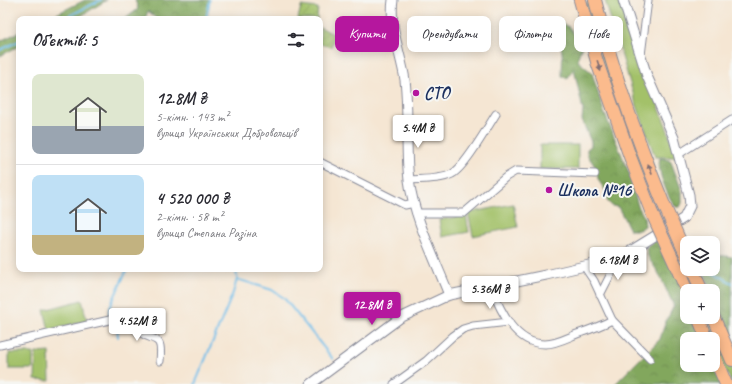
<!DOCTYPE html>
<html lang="uk">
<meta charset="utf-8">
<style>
:root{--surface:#fff;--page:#f7f7f7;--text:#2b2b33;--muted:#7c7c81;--line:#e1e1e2;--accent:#b5179e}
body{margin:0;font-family:Caveat,sans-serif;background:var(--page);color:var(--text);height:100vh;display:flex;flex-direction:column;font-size:15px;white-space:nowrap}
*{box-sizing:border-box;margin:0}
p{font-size:13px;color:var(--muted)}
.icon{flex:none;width:22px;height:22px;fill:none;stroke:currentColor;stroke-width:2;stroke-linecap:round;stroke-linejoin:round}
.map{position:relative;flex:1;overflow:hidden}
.side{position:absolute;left:16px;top:16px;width:307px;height:256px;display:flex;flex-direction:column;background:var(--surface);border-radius:8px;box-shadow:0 2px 10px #0003}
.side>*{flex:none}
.guide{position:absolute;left:335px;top:16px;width:337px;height:36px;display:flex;gap:8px}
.fabs{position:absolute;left:680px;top:236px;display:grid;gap:8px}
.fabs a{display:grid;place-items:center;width:40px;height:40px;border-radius:8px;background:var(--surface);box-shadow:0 2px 10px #0003;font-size:20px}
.price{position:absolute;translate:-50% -34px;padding:0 9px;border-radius:4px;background:#fff;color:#222;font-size:13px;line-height:26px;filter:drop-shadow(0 1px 2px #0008)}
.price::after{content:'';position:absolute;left:50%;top:24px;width:12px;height:9px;margin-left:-6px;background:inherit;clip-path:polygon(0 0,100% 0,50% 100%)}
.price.current{background:var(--accent);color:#fff}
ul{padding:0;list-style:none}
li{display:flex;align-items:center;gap:12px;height:100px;padding:0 16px}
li+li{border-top:1px solid var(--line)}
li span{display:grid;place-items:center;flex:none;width:112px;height:80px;border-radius:8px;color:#555}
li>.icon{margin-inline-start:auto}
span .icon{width:48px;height:48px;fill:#fffc;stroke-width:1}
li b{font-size:17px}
h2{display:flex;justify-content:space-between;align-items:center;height:48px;padding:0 16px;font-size:17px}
.chip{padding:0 14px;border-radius:8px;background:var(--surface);box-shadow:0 2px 10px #0003;font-size:14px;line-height:36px}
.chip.current{background:var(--accent);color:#fff}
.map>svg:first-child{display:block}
.grass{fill:#a3c169;stroke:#5f7864}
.forest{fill:url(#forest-crowns);stroke:#4e6b5e}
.garden{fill:url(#garden-furrows);stroke:#5f7864}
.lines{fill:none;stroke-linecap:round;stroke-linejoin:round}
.stream{stroke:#6ebde9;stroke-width:2}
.minor-casing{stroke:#888a98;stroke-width:9}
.tertiary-casing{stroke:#888a98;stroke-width:11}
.primary-casing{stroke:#888a98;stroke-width:14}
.minor{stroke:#fff;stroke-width:7}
.tertiary{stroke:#fff;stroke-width:9}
.primary{stroke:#fbbb8d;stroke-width:12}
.primary-bridge-casing{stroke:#888a98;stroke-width:14;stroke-linecap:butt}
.primary-bridge{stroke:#fbbb8d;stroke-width:12}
.oneway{fill:#806e73}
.poi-dot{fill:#b5179e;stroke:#f6f6f2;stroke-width:1.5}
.labels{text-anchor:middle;stroke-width:4;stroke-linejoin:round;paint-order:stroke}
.poi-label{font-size:17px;font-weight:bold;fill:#1b2f5e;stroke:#f6f6f2;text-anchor:start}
</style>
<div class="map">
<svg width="732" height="384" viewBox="0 0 732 384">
<defs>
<pattern id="forest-crowns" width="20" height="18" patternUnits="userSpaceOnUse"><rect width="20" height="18" fill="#82a75d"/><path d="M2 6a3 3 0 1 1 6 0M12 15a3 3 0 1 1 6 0" fill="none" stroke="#6a8850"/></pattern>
<pattern id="garden-furrows" width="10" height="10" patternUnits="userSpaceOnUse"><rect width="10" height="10" fill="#a3c169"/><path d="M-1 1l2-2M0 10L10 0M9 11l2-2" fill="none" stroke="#849d5a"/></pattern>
</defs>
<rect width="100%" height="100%" fill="#f6f6f2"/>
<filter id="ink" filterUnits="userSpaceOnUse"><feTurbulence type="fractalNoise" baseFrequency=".025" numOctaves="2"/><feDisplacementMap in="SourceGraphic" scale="8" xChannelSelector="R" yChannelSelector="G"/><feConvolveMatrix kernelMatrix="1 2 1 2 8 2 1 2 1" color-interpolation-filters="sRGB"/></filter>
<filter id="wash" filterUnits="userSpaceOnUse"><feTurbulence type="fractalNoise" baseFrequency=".012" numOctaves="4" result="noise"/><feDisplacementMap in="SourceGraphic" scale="16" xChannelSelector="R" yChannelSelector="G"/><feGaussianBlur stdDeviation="0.9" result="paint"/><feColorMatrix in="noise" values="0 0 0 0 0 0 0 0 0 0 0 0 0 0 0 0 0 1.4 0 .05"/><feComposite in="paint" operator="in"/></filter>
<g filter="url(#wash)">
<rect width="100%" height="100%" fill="#f5e6d3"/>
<!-- grass -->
<g class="grass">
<polygon points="605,0 619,0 668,131 676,157 655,157 636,103"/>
<polygon points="589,3 592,4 652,191 649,192 617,109 586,4"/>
<rect x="540" y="145" width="38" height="24"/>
<polygon points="513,204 518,227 473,236 468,213"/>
<polygon points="466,215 469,232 442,237 439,220"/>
<polygon points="82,300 87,321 49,330 44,310"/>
<polygon points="701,317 709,317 732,369 732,384 713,343 713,339 711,339"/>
<polygon points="49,352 50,381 35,380 36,353"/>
<rect x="9" y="353" width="24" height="16"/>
</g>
<!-- forest -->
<g class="forest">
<polygon points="85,0 107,0 76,19 46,19"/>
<polygon points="135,0 210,0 207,19 157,19 148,11 145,19 125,19 138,9"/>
<path d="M 555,20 L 569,27 L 582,46 L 578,57 L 578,61 L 592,73 L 604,112 L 630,175 L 638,206 L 644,217 L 645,226 L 639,230 L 630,230 L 618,207 L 612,206 L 607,201 C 608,191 603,188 599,181 C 597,177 597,173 596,169 C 593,161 586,157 587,149 L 591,146 L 591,142 L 582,120 L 583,110 L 574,69 L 567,79 L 562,76 C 562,64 564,52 559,42 C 556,35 551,29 548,22 Z"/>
<polygon points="19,32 19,46 0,56 0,41"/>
<path d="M 660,158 L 667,159 L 671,162 L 682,191 L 682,203 L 680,207 L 676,207 C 670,201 661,180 660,171 C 659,167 659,162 660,158 Z"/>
<polygon points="656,240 662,243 679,278 687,299 687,317 694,317 703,339 687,339 687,365 713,365 722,384 615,384 660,339 665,323 674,306 658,272 649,259 646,249 648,245"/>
<polygon points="713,254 732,257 732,336 702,269 713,269"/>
</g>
<!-- garden -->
<g class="garden">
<polygon points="301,6 318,8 317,19 298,19"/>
<polygon points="320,27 335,35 331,47 320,44"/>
</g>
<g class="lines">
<!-- stream -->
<g class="stream">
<polyline points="63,19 101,0"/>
<polyline points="206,19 210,0"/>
<polyline points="0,50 19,41"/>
<polyline points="708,269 732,283"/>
<polyline points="237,279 272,290 284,298 333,359"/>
<polyline points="109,315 109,309 127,269"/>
<polyline points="117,327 118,337"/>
<polyline points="195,384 233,293 237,279 236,269"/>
</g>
</g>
</g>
<g filter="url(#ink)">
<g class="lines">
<!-- minor casing -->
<g class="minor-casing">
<g id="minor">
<polyline points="641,55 648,0"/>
<polyline points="679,154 732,120"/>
<polyline points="320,162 405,205 414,203"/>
<path d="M 409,180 C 422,179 440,180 452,174 C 465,167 487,128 496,114"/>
<polyline points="416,213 464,213 506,177 516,171 595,174"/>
<polyline points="584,266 594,281 612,320 650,359"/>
<path d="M 491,287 C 500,310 515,344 545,344 C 556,344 567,338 577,334 C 589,330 601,326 612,320"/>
<polyline points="600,295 619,258"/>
<path d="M 0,345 L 114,319 L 123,314 C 129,319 131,326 137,330 C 154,344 163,332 160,361"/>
<polyline points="394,384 426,361 453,336 463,329 473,326 509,322"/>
</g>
</g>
<!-- tertiary casing -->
<g class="tertiary-casing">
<g id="tertiary">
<path d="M 393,0 C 389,27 401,54 405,80 C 409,114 405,147 409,180 C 414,218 435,259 449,295"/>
<polyline points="311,384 400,318 449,295 546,275 619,258 684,218 690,206 689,195 674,138 647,76 623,0"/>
</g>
</g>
<!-- primary casing -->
<g class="primary-casing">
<g id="primary">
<polyline points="580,0 597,62 629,154 651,211"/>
<path d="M 595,0 C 612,70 637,139 664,205"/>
<polyline points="676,266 687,291"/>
<polyline points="692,269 702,291"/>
<polyline points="713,316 732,360"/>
<polyline points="698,317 707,339"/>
<polyline points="713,354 726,384"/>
</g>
</g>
<!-- minor -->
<use href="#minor" class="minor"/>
<!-- tertiary -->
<use href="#tertiary" class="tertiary"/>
<!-- primary -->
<use href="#primary" class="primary"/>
<!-- primary-bridge casing -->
<g class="primary-bridge-casing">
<g id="primary-bridge">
<polyline points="664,205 687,257"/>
<polyline points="651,211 676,266"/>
</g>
</g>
<!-- primary-bridge -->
<use href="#primary-bridge" class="primary-bridge"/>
</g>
<!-- one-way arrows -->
<defs><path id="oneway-solid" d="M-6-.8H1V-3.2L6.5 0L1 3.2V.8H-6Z"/></defs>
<g class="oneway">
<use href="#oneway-solid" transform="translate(599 66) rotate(72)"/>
<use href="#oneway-solid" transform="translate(650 169) rotate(-111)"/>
</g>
</g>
<!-- markers -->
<g class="poi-dot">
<circle cx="416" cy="93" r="4"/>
<circle cx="549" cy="190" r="4"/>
</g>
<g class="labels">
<!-- poi labels -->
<g class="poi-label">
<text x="424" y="99">СТО</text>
<text x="557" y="196">Школа №16</text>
</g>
</g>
</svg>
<div class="fabs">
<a><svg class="icon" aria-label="layers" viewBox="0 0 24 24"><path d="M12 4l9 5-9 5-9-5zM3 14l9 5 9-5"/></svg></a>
<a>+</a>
<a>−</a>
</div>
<b class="price" style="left:418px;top:149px">5.4M ₴</b>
<b class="price" style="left:618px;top:281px">6.18M ₴</b>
<b class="price" style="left:490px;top:310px">5.36M ₴</b>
<b class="price current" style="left:372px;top:326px">12.8M ₴</b>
<b class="price" style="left:137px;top:342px">4.52M ₴</b>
<div class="guide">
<a class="chip current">Купити</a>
<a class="chip">Орендувати</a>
<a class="chip">Фільтри</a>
<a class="chip">Нове</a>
</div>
<section class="side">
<h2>Об’єктів: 5<svg class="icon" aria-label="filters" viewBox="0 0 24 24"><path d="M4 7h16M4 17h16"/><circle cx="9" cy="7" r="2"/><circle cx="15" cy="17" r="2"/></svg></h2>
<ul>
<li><span style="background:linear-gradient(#dfe7d0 65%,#9aa5b1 0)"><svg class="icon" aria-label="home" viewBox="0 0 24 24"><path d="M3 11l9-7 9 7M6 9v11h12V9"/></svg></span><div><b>12.8M ₴</b><p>5-кімн. · 143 m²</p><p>вулиця Українських Добровольців</p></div></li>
<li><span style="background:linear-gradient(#bfe0f5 75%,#c2b280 0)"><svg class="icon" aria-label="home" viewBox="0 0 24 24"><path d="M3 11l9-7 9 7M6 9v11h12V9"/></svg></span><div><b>4 520 000 ₴</b><p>2-кімн. · 58 m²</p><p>вулиця Степана Разіна</p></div></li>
</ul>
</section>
</div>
